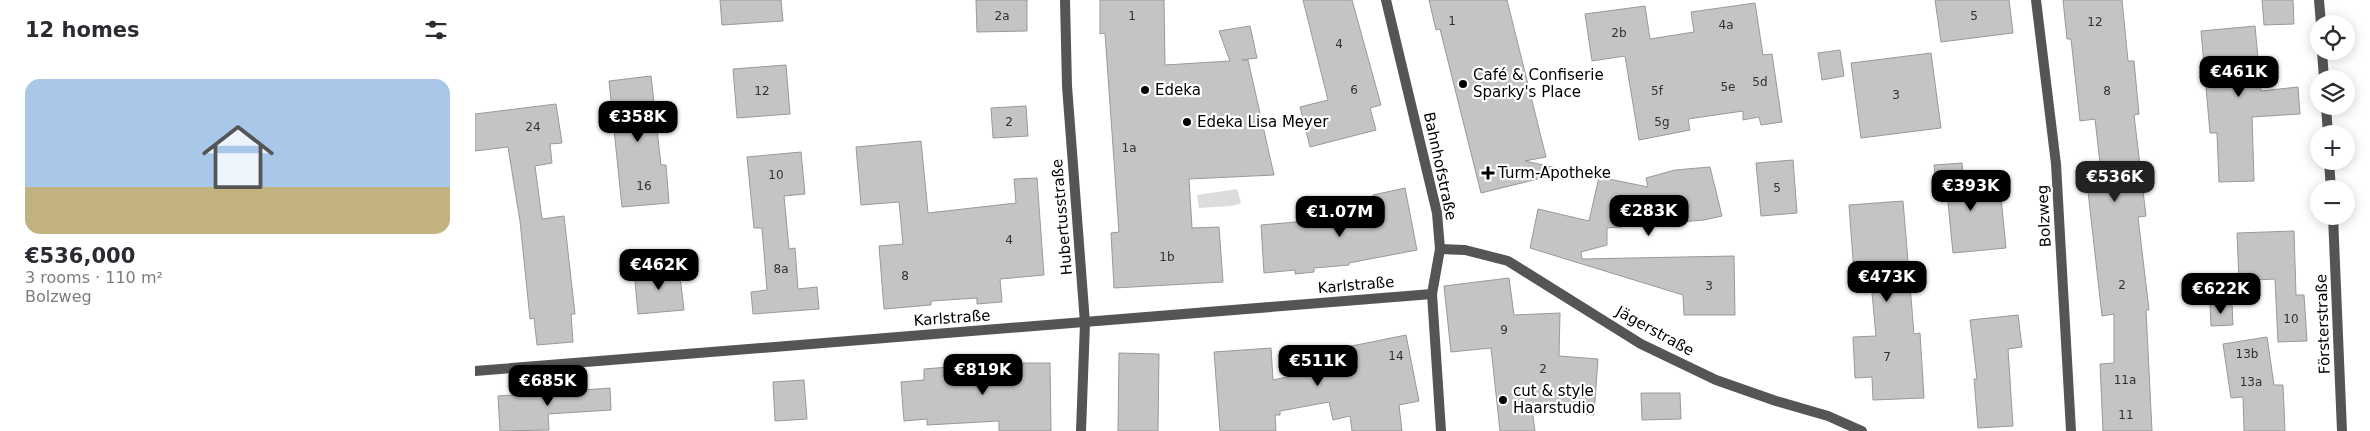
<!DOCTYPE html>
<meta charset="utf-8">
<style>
:root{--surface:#fff;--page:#f2f2f3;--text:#2b2b33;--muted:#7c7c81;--accent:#000}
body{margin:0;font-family:"DejaVu Sans",sans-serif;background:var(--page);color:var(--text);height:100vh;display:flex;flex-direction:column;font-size:19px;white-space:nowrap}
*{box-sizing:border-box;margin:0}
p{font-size:16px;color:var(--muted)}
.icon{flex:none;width:28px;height:28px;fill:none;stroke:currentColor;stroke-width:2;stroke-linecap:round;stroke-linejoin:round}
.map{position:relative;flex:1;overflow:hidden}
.drawer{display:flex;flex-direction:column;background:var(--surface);width:475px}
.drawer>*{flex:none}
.controls{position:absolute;left:1835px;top:15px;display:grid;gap:10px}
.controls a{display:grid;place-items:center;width:45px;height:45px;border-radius:50%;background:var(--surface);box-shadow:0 2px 12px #0003;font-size:25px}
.price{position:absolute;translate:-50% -42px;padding:0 11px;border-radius:10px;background:var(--accent);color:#fff;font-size:16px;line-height:32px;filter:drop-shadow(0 1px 2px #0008)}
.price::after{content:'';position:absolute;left:50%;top:30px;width:15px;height:11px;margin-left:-8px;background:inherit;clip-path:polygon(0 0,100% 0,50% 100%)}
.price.selected{background:#222;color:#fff}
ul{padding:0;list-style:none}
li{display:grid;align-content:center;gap:10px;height:265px;padding:0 25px}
li span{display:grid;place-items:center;height:155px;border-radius:15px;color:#555}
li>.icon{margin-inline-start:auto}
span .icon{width:90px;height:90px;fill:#fffc;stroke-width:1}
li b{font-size:21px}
h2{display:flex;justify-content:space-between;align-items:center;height:60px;padding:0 25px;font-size:21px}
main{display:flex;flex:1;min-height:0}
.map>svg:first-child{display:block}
.green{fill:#dcdcdc}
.building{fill:#c4c4c4;stroke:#999}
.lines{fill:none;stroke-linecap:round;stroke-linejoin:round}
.street{stroke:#555;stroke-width:10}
.poi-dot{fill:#000;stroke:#fff;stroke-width:2}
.labels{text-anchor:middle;stroke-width:4.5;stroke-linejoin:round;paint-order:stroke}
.number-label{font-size:12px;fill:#313131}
.poi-label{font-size:15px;fill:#000;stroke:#fff;text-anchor:start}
.street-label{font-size:15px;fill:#000;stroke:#fff}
</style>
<main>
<section class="drawer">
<h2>12 homes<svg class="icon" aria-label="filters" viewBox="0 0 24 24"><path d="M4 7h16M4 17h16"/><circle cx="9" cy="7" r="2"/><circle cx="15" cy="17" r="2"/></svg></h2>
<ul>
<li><span style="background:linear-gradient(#a9c7e8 70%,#c2b280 0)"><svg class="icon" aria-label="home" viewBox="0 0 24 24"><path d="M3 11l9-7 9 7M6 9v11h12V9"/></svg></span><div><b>€536,000</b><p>3 rooms · 110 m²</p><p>Bolzweg</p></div></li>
</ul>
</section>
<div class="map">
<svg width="1895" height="431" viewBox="0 0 1895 431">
<rect width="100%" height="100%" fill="#fff"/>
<!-- green -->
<polygon class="green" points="762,189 766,203 757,206 724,208 722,195"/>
<!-- building -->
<g class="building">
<polygon points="245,0 306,0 308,21 247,25"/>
<polygon points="501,0 552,0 552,31 502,32"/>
<polygon points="625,0 689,0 690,65 755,61 744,31 775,26 782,58 767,60 773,60 799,175 714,179 717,228 744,227 748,282 639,288 636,233 644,232 630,33 625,34"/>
<polygon points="828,0 877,0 906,105 895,108 901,130 835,147 825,107 853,100"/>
<polygon points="954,0 1032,0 1071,157 1050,161 1095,171 1006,193 965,29 961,30"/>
<polygon points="1460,0 1534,0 1538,33 1466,42"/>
<polygon points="1588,0 1647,0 1653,61 1659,61 1664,114 1659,115 1671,216 1663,217 1674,310 1671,310 1677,431 1628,431 1625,364 1639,363 1639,314 1627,316 1610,165 1625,163 1620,119 1605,121 1596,39 1592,39"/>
<polygon points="1787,0 1818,0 1819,24 1789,25"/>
<polygon points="1280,3 1288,55 1297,54 1307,122 1286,125 1284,117 1268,120 1268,111 1213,119 1215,130 1164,140 1150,56 1117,61 1110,14 1170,6 1175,39 1219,32 1216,12"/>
<polygon points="1780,26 1786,91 1823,87 1825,114 1777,117 1779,181 1744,182 1742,133 1735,133 1726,31"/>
<polygon points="1365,50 1369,76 1347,80 1343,53"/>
<polygon points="1456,53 1466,128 1386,138 1376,63"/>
<polygon points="311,65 315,114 262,118 258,69"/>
<polygon points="176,76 186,165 191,165 194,203 147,207 134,81"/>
<polygon points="81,104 87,143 75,144 77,163 60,166 67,219 89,216 100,314 96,314 98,342 62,345 59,318 55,319 45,221 33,147 0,151 0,114"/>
<polygon points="551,106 553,136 518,138 516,108"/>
<polygon points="446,141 453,213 541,203 539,179 562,178 569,275 525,279 527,302 502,304 502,298 456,301 456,305 409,309 404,246 428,244 424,202 386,205 381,147"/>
<polygon points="326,152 330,194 309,196 314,249 320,248 323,289 342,287 344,309 278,314 276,292 292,290 287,228 279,228 272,157"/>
<polygon points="1318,160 1322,213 1286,216 1281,163"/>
<polygon points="1487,163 1489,190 1525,187 1531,248 1478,253 1472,193 1462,194 1459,165"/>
<polygon points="1235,167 1247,216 1229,220 1132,228 1132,245 1106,252 1107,259 1259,256 1260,315 1209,315 1208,295 1055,248 1063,209 1114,221 1124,177 1173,187 1171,178 1200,170"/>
<polygon points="930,188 942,250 874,263 874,265 839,268 839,272 820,274 820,270 789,273 786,225 902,215 898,195"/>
<polygon points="1428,201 1439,334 1445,333 1449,398 1398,400 1397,377 1380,378 1378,337 1401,336 1395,272 1379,273 1374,205"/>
<polygon points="1819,231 1821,295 1829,295 1832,341 1803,342 1800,279 1764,281 1762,233"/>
<polygon points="204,268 209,310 163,314 159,271"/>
<polygon points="1034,278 1039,315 1085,313 1084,356 1123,359 1119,415 1057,409 1060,431 1025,431 1016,348 976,352 969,286"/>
<polygon points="1757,303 1758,325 1736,326 1735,304"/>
<polygon points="1543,315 1547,347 1533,349 1538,426 1503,428 1499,379 1502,379 1495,320"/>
<polygon points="931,335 944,401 924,405 927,431 877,431 875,416 858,420 854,402 805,411 805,415 800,415 801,431 745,431 739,352 796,348 798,380 846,370 842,353"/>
<polygon points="1792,337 1799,385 1808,385 1810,431 1769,431 1768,397 1756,398 1748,344"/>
<polygon points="644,353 684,354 683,431 643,431"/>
<polygon points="524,363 575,363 576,431 524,431 524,421 452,425 452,419 429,421 426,382 449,380 449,369"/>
<polygon points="329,380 332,419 300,421 298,382"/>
<polygon points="135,388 136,410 73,414 74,430 25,431 23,396"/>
<polygon points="1166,393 1205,393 1206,419 1167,420"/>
</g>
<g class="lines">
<!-- street -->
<g class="street">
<polyline points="590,0 592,86 610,323 606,431"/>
<polyline points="911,0 962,213 965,249 957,294 966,431"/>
<polyline points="1561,0 1581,164 1596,431"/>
<polyline points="1844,0 1846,24"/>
<polyline points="1847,51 1849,79"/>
<polyline points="1851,106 1853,134"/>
<polyline points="1854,161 1856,189"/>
<polyline points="1858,216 1867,431"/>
<polyline points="965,249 990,250 1033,261 1166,344 1241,380 1301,401 1353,416 1387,431"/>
<polyline points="0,371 957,294"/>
</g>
</g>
<!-- markers -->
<g class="poi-dot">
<circle cx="988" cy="84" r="5"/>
<circle cx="670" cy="90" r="5"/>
<circle cx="712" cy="122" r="5"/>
<path d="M1010.5 165.5h5v5h5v5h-5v5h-5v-5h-5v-5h5z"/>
<circle cx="1028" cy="400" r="5"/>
</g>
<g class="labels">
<!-- number labels -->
<g class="number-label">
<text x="527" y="20">2a</text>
<text x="657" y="20">1</text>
<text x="1499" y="20">5</text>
<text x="977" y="25">1</text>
<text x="1620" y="26">12</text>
<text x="1251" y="29">4a</text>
<text x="1144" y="37">2b</text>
<text x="864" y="48">4</text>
<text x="1285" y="86">5d</text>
<text x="1253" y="91">5e</text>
<text x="879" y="94">6</text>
<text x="287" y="95">12</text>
<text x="1182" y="95">5f</text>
<text x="1632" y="95">8</text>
<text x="1421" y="99">3</text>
<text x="534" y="126">2</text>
<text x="1187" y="126">5g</text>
<text x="58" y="131">24</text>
<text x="654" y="152">1a</text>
<text x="301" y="179">10</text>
<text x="169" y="190">16</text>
<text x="1302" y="192">5</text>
<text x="534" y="244">4</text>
<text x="692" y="261">1b</text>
<text x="306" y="273">8a</text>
<text x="430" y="280">8</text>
<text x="1647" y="289">2</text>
<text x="1234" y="290">3</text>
<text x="1816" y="323">10</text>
<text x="1029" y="334">9</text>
<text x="1772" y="358">13b</text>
<text x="921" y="360">14</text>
<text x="1412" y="361">7</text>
<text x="1068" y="373">2</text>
<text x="1650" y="384">11a</text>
<text x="1776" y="386">13a</text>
<text x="1651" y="419">11</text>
</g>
<!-- poi labels -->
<g class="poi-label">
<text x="998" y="80">Café &amp; Confiserie<tspan x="998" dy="17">Sparky's Place</tspan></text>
<text x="680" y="95">Edeka</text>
<text x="722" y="127">Edeka Lisa Meyer</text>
<text x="1023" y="178">Turm-Apotheke</text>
<text x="1038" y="396">cut &amp; style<tspan x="1038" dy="17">Haarstudio</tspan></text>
</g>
<!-- street labels -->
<g class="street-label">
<text transform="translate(965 166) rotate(78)" y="5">Bahnhofstraße</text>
<text transform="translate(1569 216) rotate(-93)" y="5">Bolzweg</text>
<text transform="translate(587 217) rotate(-95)" y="5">Hubertusstraße</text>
<text transform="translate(881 285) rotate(-5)" y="5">Karlstraße</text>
<text transform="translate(477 318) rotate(-4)" y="5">Karlstraße</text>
<text transform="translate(1848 324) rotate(-92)" y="5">Försterstraße</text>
<text transform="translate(1180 331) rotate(29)" y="5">Jägerstraße</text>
</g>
</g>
</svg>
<div class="controls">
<a><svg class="icon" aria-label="locate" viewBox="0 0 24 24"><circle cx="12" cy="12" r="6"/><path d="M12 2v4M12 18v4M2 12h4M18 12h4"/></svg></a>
<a><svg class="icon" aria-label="layers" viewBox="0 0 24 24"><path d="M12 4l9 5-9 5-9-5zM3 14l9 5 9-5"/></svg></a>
<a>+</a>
<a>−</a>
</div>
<b class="price" style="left:1764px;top:98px">€461K</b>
<b class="price" style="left:163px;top:143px">€358K</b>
<b class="price selected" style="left:1640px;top:203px">€536K</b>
<b class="price" style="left:1496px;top:212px">€393K</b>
<b class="price" style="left:1174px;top:237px">€283K</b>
<b class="price" style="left:865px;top:238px">€1.07M</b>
<b class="price" style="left:184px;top:291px">€462K</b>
<b class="price" style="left:1412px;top:303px">€473K</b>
<b class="price" style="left:1746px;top:315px">€622K</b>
<b class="price" style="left:843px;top:387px">€511K</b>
<b class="price" style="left:508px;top:396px">€819K</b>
<b class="price" style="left:73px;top:407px">€685K</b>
</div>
</main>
